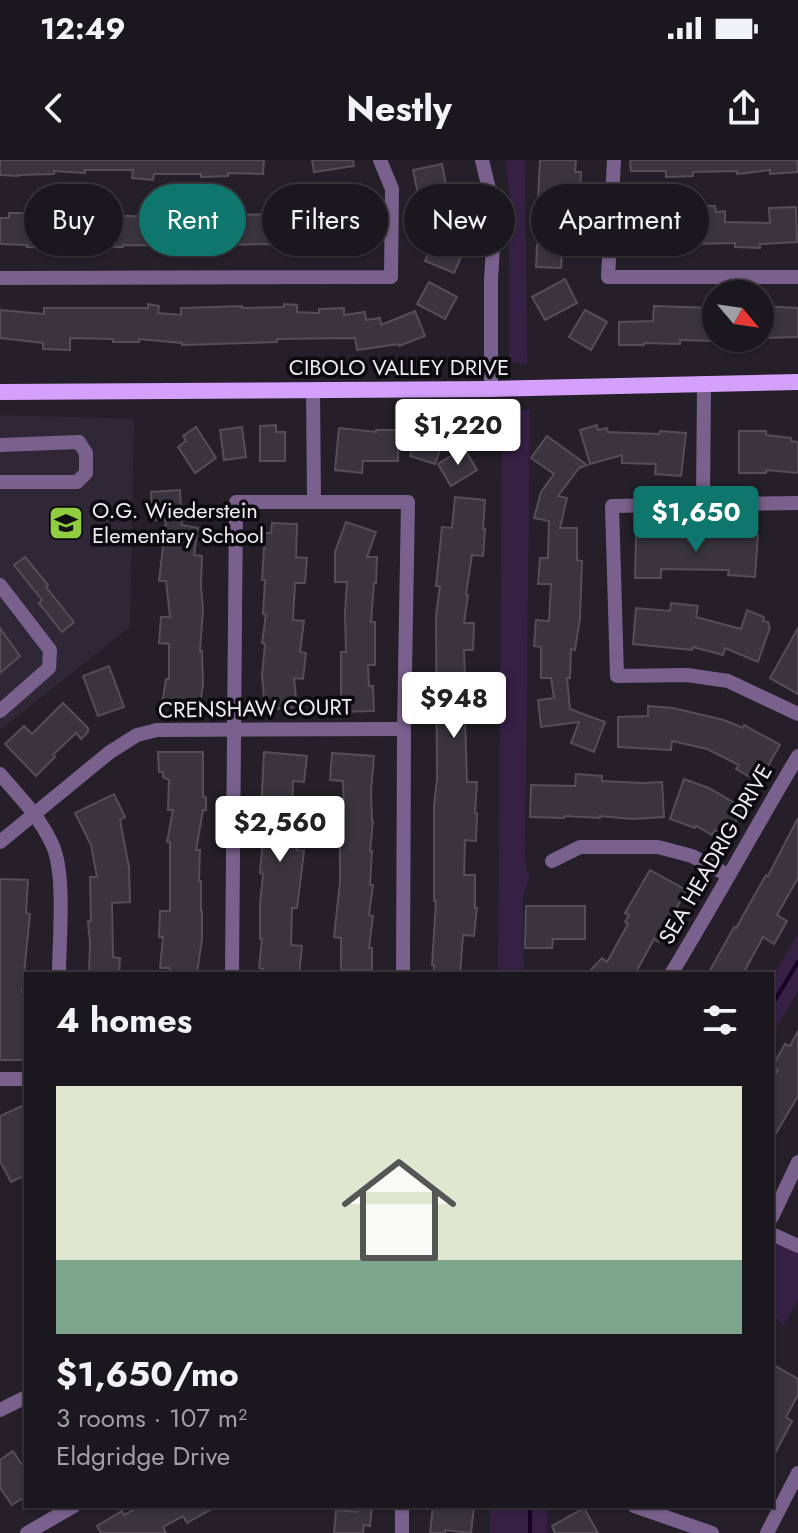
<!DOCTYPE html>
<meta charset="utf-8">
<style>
:root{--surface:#1b171e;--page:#28242b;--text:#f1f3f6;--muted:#a09fa4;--line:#39363c;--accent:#0f766e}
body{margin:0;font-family:Jost,sans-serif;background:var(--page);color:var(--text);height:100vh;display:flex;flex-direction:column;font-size:30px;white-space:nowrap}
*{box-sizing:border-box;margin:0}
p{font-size:26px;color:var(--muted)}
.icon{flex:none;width:44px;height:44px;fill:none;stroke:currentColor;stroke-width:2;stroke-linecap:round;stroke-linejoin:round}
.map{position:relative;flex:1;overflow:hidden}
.details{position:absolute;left:24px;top:812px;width:750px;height:536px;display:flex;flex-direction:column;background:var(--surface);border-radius:0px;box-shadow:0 2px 6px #0004,0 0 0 2px var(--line)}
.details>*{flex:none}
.guide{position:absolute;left:24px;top:24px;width:750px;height:72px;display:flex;gap:16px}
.needle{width:52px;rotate:119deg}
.fabs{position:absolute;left:702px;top:120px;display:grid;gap:16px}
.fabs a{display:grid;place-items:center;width:72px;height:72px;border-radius:50%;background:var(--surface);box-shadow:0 2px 6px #0004,0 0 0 2px var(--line);font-size:40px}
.price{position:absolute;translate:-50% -68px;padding:0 18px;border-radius:8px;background:#fff;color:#222;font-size:26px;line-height:52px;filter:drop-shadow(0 2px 4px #0008)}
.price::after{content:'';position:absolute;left:50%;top:48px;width:24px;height:18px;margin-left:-12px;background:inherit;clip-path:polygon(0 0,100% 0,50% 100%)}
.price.active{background:var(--accent);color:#fff}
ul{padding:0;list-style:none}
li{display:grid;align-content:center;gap:16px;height:424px;padding:0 32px}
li+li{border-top:2px solid var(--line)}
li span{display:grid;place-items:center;height:248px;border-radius:0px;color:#555}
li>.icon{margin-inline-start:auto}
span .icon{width:144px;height:144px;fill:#fffc;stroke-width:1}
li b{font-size:34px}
h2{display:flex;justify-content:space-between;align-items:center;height:96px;padding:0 32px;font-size:34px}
.tag{padding:0 28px;border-radius:36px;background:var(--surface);box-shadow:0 2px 6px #0004,0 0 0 2px var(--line);font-size:28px;line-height:72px}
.tag.active{background:var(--accent);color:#fff}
.status{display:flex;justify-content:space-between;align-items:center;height:56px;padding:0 40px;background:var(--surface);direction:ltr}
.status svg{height:22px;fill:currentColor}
header{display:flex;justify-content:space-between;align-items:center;height:104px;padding:0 32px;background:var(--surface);font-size:36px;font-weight:700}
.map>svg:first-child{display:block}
.built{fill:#2f2736}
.green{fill:#362144}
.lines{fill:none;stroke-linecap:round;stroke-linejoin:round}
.stream{stroke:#180026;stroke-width:4}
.building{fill:#39343e;stroke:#544e58;stroke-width:2}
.minor{stroke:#7a618d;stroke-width:14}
.major{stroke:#d4a0fb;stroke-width:16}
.labels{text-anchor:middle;stroke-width:7;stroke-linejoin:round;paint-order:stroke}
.street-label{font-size:22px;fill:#eeebf1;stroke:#0c0a0e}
.poi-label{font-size:22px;fill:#eeebf1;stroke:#0c0a0e;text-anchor:start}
</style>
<div class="status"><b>12:49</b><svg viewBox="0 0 49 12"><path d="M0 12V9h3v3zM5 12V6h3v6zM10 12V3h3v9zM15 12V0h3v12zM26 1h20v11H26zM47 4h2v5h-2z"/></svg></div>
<header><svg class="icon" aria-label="back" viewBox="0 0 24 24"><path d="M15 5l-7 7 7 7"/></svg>Nestly<svg class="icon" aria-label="share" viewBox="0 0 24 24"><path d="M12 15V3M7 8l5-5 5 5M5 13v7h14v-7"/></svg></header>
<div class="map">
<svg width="798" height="1373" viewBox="0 0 798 1373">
<rect width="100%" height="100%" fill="#241f28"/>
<!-- built -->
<polygon class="built" points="0,255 134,259 130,467 0,570"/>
<!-- green -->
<g class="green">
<polygon points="506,0 525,0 527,204 509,202 509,33"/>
<polygon points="530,250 525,691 526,709 530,718 523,735 524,814 498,814 502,251"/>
<polygon points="798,773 798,831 772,876 772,818"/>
<polygon points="772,1074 798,1086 798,1140 783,1166 772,1151"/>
<rect x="490" y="1346" width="57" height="27"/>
</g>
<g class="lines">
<!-- stream -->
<g class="stream">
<polyline points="772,845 798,802"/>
<polyline points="530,1346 530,1373"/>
</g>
</g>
<!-- building -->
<g class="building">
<polygon points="0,0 264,0 263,14 228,13 228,16 201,17 201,14 154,14 153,20 132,18 133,10 85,10 85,13 54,11 54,14 19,15 18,16 0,15"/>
<polygon points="312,0 353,0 354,6 314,12"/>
<polygon points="540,0 576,0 575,12 581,12 578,72 563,71 561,108 536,107 537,85 541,85 543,39 538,39"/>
<polygon points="630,0 797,0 798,7 797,12 770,14 770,10 737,14 737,11 693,12 693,16 666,17 666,11 631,11"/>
<polygon points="442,4 449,40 451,65 420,68 418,44 420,44 413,10"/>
<polygon points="700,46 715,46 716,52 725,51 725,62 770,63 769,48 796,47 797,82 760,84 760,88 735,87 735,83 692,84 691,88 655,84 655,87 629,85 631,53 666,56 667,50 701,54"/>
<polygon points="304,47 331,48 331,54 363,52 365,81 331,83 331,85 295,86 262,84 192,86 123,85 123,87 54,87 54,88 27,87 28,85 0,84 0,58 9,58 9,53 29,53 29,48 56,49 56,52 89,51 89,55 165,57 165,55 192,55 192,59 235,59 235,55 270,54 270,52 304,55"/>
<polygon points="435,76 457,85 454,92 462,95 454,113 425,101"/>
<polygon points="565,119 577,143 545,160 532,137"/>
<polygon points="429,122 457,137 445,159 417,144"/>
<polygon points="148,144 159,146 158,153 181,155 181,148 215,147 242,146 242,148 284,147 284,144 297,145 297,152 319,153 319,149 344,148 344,155 365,152 366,160 380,158 381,165 415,151 425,176 399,186 398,184 357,190 355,178 277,179 277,182 182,185 182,183 139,179 139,182 113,182 113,179 70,178 70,190 43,189 43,183 0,178 0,150 44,154 44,148 148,148"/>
<polygon points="654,146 714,148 712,181 680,180 680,184 644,183 644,185 619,185 619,162 653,161"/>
<polygon points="760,146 798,148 798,177 760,178"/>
<polygon points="585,150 607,162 591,190 569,177"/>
<rect x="722" y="178" width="27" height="11"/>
<polygon points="276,265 276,272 285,272 285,301 260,301 260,266"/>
<polygon points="597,265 598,270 607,268 608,272 659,274 660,271 686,273 681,316 655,314 656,304 622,303 622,295 590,304 580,270"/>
<polygon points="196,267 216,298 195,313 178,287 186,281 183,276"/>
<polygon points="242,267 246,297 224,300 220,270"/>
<polygon points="419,267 445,276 435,304 410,296"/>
<polygon points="339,268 376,272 376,270 398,270 398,301 363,301 362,313 335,310"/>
<polygon points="739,271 766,271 766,275 791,278 791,281 798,282 798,313 766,310 766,313 739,313"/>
<polygon points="547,276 587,305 579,308 558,336 567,338 560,368 577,368 577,400 582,401 580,458 575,490 571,489 570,518 567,518 570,549 605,562 594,592 571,583 579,562 541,567 538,540 554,538 551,518 541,518 541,487 534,486 536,460 549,461 551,424 538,424 540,398 548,398 549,361 534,358 541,332 554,314 531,298"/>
<polygon points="464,288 477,310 451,326 438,304"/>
<polygon points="180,330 182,365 198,368 194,395 202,396 201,426 203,449 200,491 202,491 203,525 199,550 162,544 166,519 169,519 169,484 159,483 161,457 170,457 166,421 159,421 166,360 152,360 151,332"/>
<polygon points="455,337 485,340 483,369 485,369 483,396 472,395 466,434 468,435 464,463 474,463 473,490 464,490 465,522 460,522 460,558 465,558 467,622 477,622 475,653 477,653 476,681 465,680 464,715 475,715 475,748 477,748 474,776 463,775 460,814 434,814 434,805 432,805 436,741 434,741 434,646 437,619 436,456 440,426 436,426 442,367 452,368"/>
<polygon points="346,362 376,372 367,397 377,397 376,423 374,423 371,462 375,462 375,505 368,505 369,526 373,526 374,551 341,552 341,492 346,492 345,453 347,422 335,422 335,392"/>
<polygon points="272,363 297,364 296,397 307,398 305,423 295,423 293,460 304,461 300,492 306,493 303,519 294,518 297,547 265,550 262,515 265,484 262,483 266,454 263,454 265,420 262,420 265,373 271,373"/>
<polygon points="731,373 758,375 755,417 728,415 729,410 661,409 661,418 635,418 636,376 731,376"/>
<polygon points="25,397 48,425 46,427 74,462 62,472 39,443 42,440 14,405"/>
<polygon points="671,443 698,446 696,457 741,469 747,450 764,457 763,461 768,462 770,467 758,502 725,488 723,495 693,487 692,490 633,484 636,448 670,451"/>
<polygon points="0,468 20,496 0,513"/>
<polygon points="798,468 798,534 770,518"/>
<polygon points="109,506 124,547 98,556 83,516"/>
<polygon points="63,543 88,568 88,572 81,579 76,573 53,595 55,597 36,616 5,584 24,566 32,574"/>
<polygon points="648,546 673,548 724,560 743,568 744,565 780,585 759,622 736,609 739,605 707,589 672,581 671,590 618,587 618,557 648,556"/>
<polygon points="158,592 203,592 203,637 206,637 206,650 203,650 196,690 200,690 199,721 201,721 201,751 202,751 202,778 197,814 169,814 170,808 160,808 163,777 159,777 160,751 170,751 170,682 167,682 173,650 168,650 169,620 163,617 163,612 159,612"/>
<polygon points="264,592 307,596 304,622 293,621 292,658 296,658 297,690 304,691 297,748 292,748 291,785 302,786 299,814 262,814 263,809 259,808 262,779 260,779 260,745 263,714 260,713 263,678 261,653"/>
<polygon points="332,593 374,596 371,631 372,661 373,661 370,691 372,691 370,725 373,725 369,755 373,756 369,788 372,788 372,810 341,810 341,778 334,777 340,722 340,684 344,654 343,621 330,620"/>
<polygon points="576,614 602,616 602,621 643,623 662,622 664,657 632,659 600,656 600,658 565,656 564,658 530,657 531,625 575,626"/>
<polygon points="684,619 709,628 743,648 727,677 715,670 712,675 696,666 695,668 670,659"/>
<polygon points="114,634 125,657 120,660 129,707 130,742 112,743 113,797 120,798 119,814 89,814 90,783 88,761 91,761 90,717 97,717 91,685 75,653"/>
<polygon points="798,658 798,718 777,755 787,761 774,784 763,777 743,814 708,814 734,767 736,768 766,715 768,716"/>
<polygon points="650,710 686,730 659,782 654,779 635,814 587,814 602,798 607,802 628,764 625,762 629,755 625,753"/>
<polygon points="0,719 28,720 26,753 30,754 22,833 26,834 26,861 24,861 24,900 0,900"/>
<polygon points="526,746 585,746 585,779 553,779 552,788 525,788"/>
<polygon points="798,871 798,936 772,980 772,920 778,910 772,907 785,884 790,886"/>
<polygon points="22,946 26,954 26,1015 11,1022 0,1001 0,956"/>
<polygon points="772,1204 798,1219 798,1235 786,1257 792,1261 772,1299"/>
<polygon points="13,1291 26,1311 26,1336 12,1345 0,1328 0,1300"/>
<polygon points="141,1346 217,1346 187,1363 183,1356 163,1367 166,1373 101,1373 97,1366 122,1351 124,1355"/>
<polygon points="358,1346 372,1346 370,1366 364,1365 363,1373 334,1373 336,1350 357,1352"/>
<polygon points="433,1346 474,1346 471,1373 445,1370 445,1373 430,1373"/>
<polygon points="584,1348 598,1373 555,1373 552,1366"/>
</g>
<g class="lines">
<!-- minor -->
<g class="minor">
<polyline points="482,0 495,54 491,120 491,229"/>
<polyline points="614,0 608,117 798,117"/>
<polyline points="0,118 391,117 392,29 380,0"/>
<polyline points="313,230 314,341"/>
<polyline points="0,285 79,282 86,293 86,313 77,322 0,322"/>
<polyline points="798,343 612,346 617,516 687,515 728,521 798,554"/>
<polyline points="703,345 704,223"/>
<polyline points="0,425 50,490 49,508 0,551"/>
<path d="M 0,614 C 19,636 40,657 52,684 C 66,713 59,780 59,814"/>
<polyline points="0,682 110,592 137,575 157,570 404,569"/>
<polyline points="552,701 580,687 658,687 692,696 728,715"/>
<polyline points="232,814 236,342 408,342 404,569 403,814"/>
<path d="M 671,814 C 715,742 755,668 798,596"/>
<polyline points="0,919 26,919"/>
<polyline points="772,1057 798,1002"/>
<polyline points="772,1074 798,1086"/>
<polyline points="0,1250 26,1237"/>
<polyline points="634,1346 712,1373"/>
<polyline points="27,1373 74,1346"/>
<polyline points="402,1373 402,1346"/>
<polyline points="767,1373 798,1313"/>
</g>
<!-- major -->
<polyline class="major" points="0,232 491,229 798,222"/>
</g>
<!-- icons -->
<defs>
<g id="school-square" transform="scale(1.8)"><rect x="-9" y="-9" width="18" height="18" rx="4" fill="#91cd40" stroke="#0c0a0e"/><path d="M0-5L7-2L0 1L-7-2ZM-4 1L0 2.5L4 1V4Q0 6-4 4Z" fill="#111"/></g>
</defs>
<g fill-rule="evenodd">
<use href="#school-square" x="66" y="363"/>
</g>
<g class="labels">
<!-- street labels -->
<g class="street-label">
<text x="399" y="215">CIBOLO VALLEY DRIVE</text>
<text transform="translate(255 548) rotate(-1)" y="8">CRENSHAW COURT</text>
<text transform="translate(715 694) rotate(-60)" y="8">SEA HEADRIG DRIVE</text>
</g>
<!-- poi labels -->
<g class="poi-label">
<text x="92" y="358">O.G. Wiederstein<tspan x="92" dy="25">Elementary School</tspan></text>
</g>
</g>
</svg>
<div class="fabs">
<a><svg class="needle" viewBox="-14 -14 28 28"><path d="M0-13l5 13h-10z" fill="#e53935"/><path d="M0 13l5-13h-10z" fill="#a09fa4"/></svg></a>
</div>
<b class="price" style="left:458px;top:307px">$1,220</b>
<b class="price active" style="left:696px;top:394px">$1,650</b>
<b class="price" style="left:454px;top:580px">$948</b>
<b class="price" style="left:280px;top:704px">$2,560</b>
<div class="guide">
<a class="tag">Buy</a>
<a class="tag active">Rent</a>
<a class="tag">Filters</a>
<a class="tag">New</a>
<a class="tag">Apartment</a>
</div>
<section class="details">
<h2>4 homes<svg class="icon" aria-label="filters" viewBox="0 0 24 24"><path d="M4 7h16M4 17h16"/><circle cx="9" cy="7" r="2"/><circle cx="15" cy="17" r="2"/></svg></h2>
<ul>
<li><span style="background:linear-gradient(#dfe7d0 70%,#7fa58c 0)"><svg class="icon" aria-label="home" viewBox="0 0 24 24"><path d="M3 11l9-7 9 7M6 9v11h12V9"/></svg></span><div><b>$1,650/mo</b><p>3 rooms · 107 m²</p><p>Eldgridge Drive</p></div></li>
</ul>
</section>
</div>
